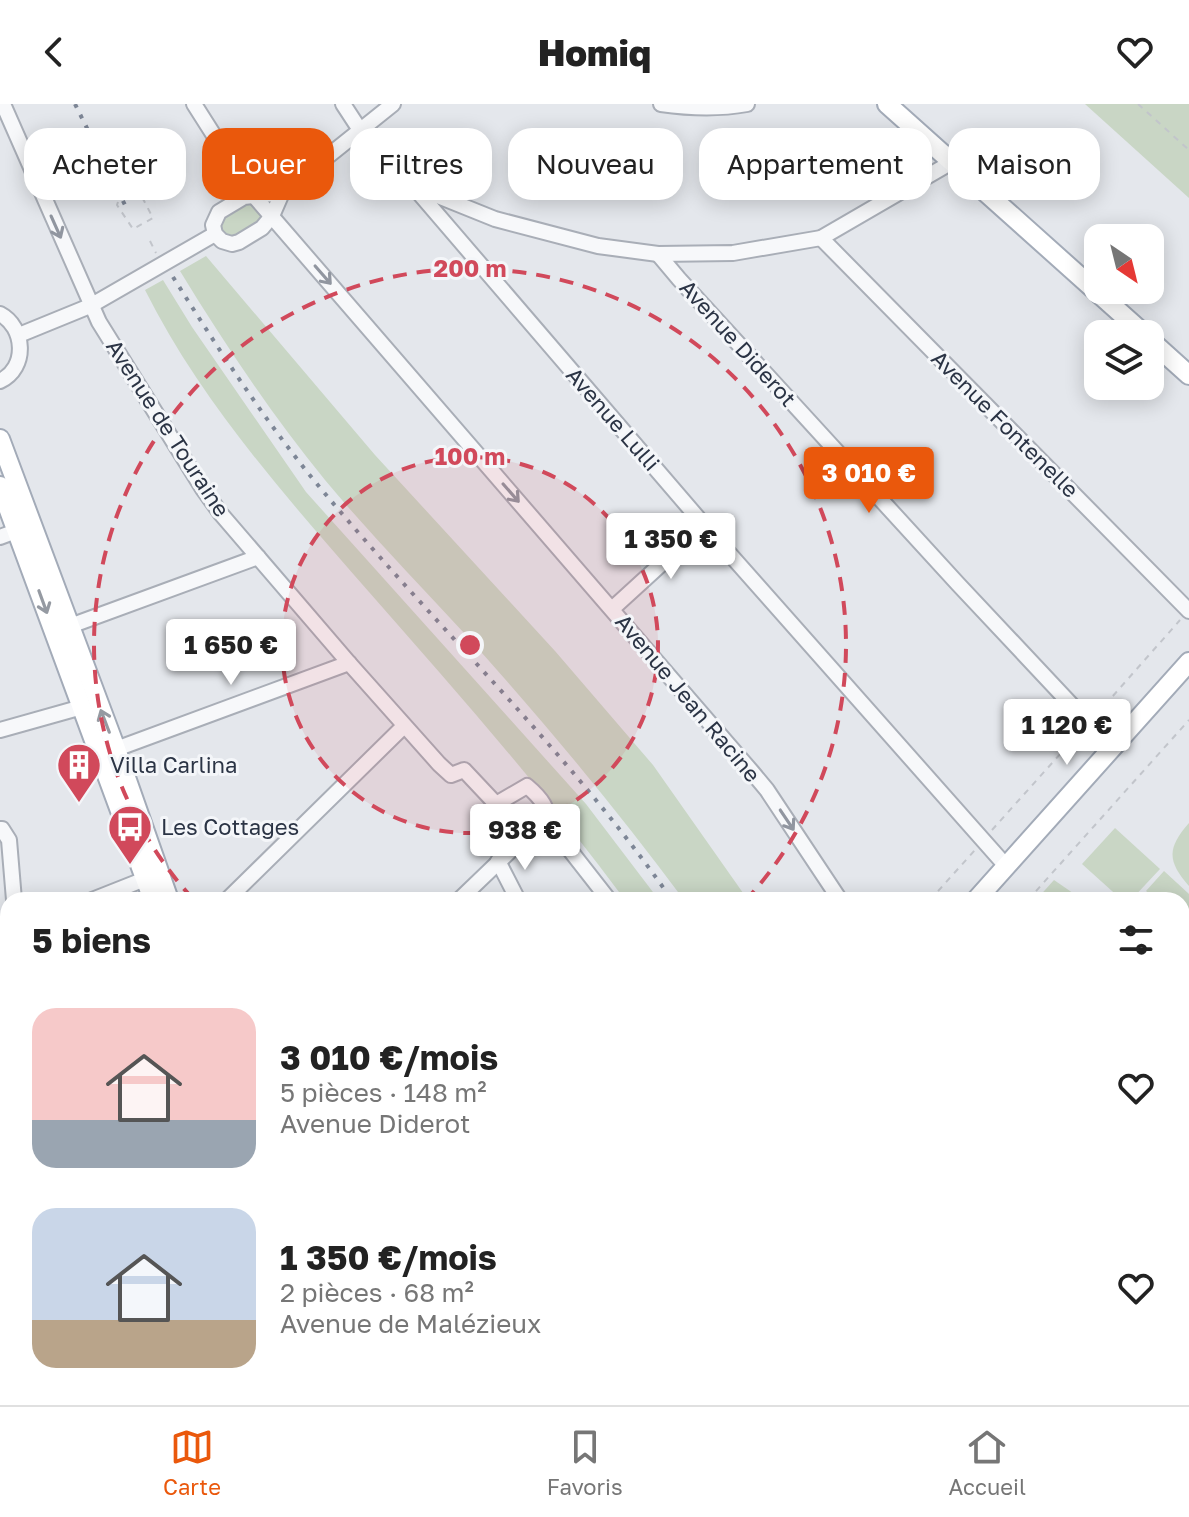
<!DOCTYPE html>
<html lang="fr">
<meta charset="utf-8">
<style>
:root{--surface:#fff;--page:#f2f2f2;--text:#222;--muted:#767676;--line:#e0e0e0;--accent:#ea580c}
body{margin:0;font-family:"Golos Text",sans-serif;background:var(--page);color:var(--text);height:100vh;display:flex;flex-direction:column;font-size:30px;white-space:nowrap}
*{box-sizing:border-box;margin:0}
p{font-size:26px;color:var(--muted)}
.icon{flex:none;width:44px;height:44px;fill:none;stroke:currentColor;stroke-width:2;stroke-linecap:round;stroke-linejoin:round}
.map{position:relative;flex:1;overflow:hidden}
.side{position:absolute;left:0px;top:788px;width:1190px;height:514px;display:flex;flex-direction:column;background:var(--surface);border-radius:24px 24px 0 0;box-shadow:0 4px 20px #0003}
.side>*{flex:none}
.top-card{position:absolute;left:24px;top:24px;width:1142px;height:72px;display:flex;gap:16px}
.needle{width:52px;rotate:145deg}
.tools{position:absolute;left:1084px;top:120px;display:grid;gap:16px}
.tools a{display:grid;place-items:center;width:80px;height:80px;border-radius:16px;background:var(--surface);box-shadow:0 4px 20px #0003;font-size:40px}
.price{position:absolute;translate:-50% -68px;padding:0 18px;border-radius:8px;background:#fff;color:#222;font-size:26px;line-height:52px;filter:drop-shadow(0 2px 4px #0008)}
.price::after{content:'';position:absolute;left:50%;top:48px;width:24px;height:18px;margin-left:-12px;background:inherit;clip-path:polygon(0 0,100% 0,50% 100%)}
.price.on{background:var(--accent);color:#fff}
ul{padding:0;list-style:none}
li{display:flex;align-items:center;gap:24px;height:200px;padding:0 32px}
li span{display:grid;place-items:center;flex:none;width:224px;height:160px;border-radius:24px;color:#555}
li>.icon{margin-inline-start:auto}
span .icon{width:96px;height:96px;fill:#fffc;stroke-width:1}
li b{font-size:34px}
h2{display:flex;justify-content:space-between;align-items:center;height:96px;padding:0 32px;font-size:34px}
.chip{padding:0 28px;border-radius:24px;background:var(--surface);box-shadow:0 4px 20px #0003;font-size:28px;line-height:72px}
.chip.on{background:var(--accent);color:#fff}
header{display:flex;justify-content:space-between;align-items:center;height:104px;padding:0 32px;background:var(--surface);font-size:36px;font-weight:800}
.menu{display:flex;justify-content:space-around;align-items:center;height:112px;border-top:2px solid var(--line);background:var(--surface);font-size:22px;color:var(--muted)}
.menu a{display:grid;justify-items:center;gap:4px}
.menu .on{color:var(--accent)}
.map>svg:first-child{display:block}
.green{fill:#c9d6c5}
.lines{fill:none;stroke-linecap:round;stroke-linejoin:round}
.minor-casing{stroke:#a9aeb7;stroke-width:18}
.major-casing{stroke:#a3abb8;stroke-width:22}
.path{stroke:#c2c5cb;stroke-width:2;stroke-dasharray:6 6;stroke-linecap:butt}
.minor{stroke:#f7f8fa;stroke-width:14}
.major{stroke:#fff;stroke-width:18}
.rail{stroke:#7d8696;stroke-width:4;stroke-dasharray:4 8;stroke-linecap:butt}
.oneway{stroke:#9196a0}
.oneway2{stroke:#959aa2}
.ring{fill:none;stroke:#d1495b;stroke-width:4;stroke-dasharray:14 10}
.labels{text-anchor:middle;stroke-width:6;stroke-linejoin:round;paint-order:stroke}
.street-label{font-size:22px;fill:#2b3445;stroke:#f4f6f9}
.poi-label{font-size:22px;fill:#2b3445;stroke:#f4f6f9;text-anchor:start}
.centre{fill:#d1495b;stroke:#f4f6f9;stroke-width:4}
.ring-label{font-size:24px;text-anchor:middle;font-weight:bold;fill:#d1495b;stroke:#f4f6f9;stroke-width:6;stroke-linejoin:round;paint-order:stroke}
</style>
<header><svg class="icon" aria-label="back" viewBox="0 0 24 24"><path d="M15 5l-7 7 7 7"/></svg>Homiq<svg class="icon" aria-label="heart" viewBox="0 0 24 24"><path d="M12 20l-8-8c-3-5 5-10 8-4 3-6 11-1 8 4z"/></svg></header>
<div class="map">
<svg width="1189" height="1301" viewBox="0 0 1189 1301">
<rect width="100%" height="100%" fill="#e4e7ec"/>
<!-- green -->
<g class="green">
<polygon points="1085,0 1189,0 1189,94"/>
<polygon points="242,98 252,98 263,112 262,118 230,135 221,128 219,117"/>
<path d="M 206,152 L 375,351 L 555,547 L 653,661 L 748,796 L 684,796 C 615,703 541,614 464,529 C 417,478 369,429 325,376 C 271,310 224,239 180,167 Z"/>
<path d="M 163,176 L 192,223 L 306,388 L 586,700 L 659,796 L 625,796 C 545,688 457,588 369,488 C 287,394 201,298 145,186 Z"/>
<path d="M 1189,719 L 1189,782 C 1167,757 1167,744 1189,719 Z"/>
<polygon points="1115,724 1160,765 1131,796 1122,796 1082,760"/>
<polygon points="1164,767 1189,790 1189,812 1182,819 1182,796 1157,796 1146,787"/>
<polygon points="1054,776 1083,796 1036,796"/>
<polygon points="1182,847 1189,850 1189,1051 1182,1054"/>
<polygon points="1189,1184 1189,1268 1182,1270 1182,1185"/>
</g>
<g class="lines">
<!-- minor casing -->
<g class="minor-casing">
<g id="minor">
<path d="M 3,0 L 99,218 L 203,385 L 221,410 L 349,559 L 439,660 L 451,671 L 464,666 L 496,700 L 527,682 C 540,693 551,705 546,723"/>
<polyline points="194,0 248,85 752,668 767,686 840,796"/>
<polyline points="343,0 360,26 413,82 495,115 598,142 658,150 733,149 821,134 952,58"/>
<path d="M 661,0 C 689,4 719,5 747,0"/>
<polyline points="413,82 704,421 1006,762"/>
<polyline points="282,89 244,93 219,108 213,121 215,130 222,137 232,140 239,138 262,124 272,112 282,89 393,0"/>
<polyline points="821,134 1189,507"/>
<polyline points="658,150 679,175 958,480 1112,644"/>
<path d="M 0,210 C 25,223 28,264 0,277"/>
<polyline points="19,231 90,202 215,130"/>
<polyline points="0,433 16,427"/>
<polyline points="612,505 704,421"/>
<polyline points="70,522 258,453"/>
<polyline points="0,626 82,603"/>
<polyline points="116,645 349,559"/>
<polyline points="0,725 2,725 9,736 14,796"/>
<polyline points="498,757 518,796"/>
<polyline points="92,796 145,775"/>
<polyline points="227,796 404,622"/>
<polyline points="459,796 533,725 546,723 555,727 609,796"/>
<polyline points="0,821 8,819"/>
<polyline points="1182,866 1189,865"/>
<polyline points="0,908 8,905"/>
<polyline points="1182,1025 1189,1043"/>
<polyline points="0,1029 8,1026"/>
<polyline points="0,1163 8,1159"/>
<polyline points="0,1218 8,1240"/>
<polyline points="1182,1280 1189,1278"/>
<polyline points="28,1294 31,1301"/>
<polyline points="155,1294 157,1301"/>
<polyline points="833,1294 835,1301"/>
<polyline points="927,1294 928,1301"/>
<polyline points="1103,1294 1104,1301"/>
<polyline points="314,1301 333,1296"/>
<polyline points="1114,1301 1143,1294"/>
</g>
</g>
<!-- major casing -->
<g class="major-casing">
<g id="major">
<polyline points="887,0 1144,230"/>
<polyline points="1150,236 1189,271"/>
<polyline points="0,335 116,645 169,796"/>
<polyline points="0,382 153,796"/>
<polyline points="976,796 1189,558"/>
<polyline points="1182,1088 1189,1085"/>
<polyline points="332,1294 335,1301"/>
<polyline points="351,1294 355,1301"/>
<polyline points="525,1301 531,1294"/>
<polyline points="599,1301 606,1294"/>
</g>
</g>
<!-- path -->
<g class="path">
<polyline points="1138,0 1189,46"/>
<polyline points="118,98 117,101 133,125 153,114 141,91 140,91"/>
<polyline points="150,137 156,149"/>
<polyline points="1097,610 1180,516"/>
<polyline points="992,726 1079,629"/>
<polyline points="930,796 975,746"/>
<polyline points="1028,796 1189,616"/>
<polyline points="479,1301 485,1294"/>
</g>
<!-- minor -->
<use href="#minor" class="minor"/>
<!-- major -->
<use href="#major" class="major"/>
<!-- rail -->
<g class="rail">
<polyline points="75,0 126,103"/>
<path d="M 173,173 C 219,246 266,319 322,386 C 437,524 569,648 672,796"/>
<polyline points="868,1294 870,1301"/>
</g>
</g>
<!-- one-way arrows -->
<defs><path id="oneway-shaft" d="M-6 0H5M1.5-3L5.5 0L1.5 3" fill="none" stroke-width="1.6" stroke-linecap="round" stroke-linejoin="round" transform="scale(2)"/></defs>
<g class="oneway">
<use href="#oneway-shaft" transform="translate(56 123) rotate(66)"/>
<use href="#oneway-shaft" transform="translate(323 171) rotate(49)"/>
<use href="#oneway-shaft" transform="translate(511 389) rotate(49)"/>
<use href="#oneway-shaft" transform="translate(787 716) rotate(56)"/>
</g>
<g class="oneway2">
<use href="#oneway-shaft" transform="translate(43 498) rotate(70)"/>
<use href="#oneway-shaft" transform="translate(105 617) rotate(-111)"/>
</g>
<!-- distance rings -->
<circle cx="470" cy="541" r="188" fill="#d1495b" fill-opacity=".12"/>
<g class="ring">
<circle cx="470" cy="541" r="188"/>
<path d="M193 795A376 376 0 1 1 747 795"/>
</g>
<!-- icons -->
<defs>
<g id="building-pin" transform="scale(2.3)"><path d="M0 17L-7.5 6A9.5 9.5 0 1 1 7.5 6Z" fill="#d1495b" stroke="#f4f6f9"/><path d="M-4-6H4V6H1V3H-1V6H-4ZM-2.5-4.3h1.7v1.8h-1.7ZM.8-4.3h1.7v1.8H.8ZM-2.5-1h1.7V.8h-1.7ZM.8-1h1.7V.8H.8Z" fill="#fff"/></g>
<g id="bus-pin" transform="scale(2.3)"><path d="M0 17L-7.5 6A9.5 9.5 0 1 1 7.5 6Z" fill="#d1495b" stroke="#f4f6f9"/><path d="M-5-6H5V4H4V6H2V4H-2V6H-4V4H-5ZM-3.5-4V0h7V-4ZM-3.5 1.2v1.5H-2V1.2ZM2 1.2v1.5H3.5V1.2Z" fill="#fff"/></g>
</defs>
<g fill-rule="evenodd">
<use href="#building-pin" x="79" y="661"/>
<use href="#bus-pin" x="130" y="723"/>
</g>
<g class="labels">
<!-- street labels -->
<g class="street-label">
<text transform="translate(738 239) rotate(48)" y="8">Avenue Diderot</text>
<text transform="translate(613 315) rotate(49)" y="8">Avenue Lulli</text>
<text transform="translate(1005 320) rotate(45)" y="8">Avenue Fontenelle</text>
<text transform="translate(168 324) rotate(57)" y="8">Avenue de Touraine</text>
<text transform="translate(688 594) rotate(50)" y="8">Avenue Jean Racine</text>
</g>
<!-- poi labels -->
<g class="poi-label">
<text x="110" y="669">Villa Carlina</text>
<text x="161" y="731">Les Cottages</text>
</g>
</g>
<circle cx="470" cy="541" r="12" class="centre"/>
<g class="ring-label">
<text x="470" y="173">200 m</text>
<text x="470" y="361">100 m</text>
</g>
</svg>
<div class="tools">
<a><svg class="needle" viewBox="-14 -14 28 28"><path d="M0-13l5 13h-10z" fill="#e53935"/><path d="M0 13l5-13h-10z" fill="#767676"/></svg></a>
<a><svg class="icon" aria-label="layers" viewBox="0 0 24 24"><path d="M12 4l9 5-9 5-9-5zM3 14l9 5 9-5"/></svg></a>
</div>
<b class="price on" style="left:869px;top:411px">3 010 €</b>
<b class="price" style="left:671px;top:477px">1 350 €</b>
<b class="price" style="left:231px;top:583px">1 650 €</b>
<b class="price" style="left:1067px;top:663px">1 120 €</b>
<b class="price" style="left:525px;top:768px">938 €</b>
<div class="top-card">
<a class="chip">Acheter</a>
<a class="chip on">Louer</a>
<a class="chip">Filtres</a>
<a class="chip">Nouveau</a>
<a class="chip">Appartement</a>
<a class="chip">Maison</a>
</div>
<section class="side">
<h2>5 biens<svg class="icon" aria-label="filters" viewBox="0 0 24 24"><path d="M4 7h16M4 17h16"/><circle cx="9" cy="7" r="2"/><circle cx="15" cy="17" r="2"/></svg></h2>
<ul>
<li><span style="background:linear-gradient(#f6c9c9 70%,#9aa5b1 0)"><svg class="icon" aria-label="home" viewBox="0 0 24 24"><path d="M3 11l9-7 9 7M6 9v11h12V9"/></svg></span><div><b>3 010 €/mois</b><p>5 pièces · 148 m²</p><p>Avenue Diderot</p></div><svg class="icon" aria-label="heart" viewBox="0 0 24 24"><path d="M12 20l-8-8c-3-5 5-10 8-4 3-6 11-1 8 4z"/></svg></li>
<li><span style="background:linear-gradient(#c9d6e8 70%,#b9a48a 0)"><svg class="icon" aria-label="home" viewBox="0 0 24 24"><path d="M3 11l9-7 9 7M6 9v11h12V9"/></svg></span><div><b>1 350 €/mois</b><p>2 pièces · 68 m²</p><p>Avenue de Malézieux</p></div><svg class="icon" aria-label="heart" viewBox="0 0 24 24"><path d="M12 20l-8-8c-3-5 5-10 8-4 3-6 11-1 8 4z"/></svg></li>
</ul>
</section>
</div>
<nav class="menu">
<a class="on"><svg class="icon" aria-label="map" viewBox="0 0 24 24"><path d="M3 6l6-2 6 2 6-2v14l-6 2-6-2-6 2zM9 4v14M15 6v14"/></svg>Carte</a>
<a><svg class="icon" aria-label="saved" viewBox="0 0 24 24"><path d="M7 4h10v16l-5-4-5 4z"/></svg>Favoris</a>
<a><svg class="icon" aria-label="home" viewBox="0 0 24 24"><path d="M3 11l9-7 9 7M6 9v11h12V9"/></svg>Accueil</a>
</nav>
